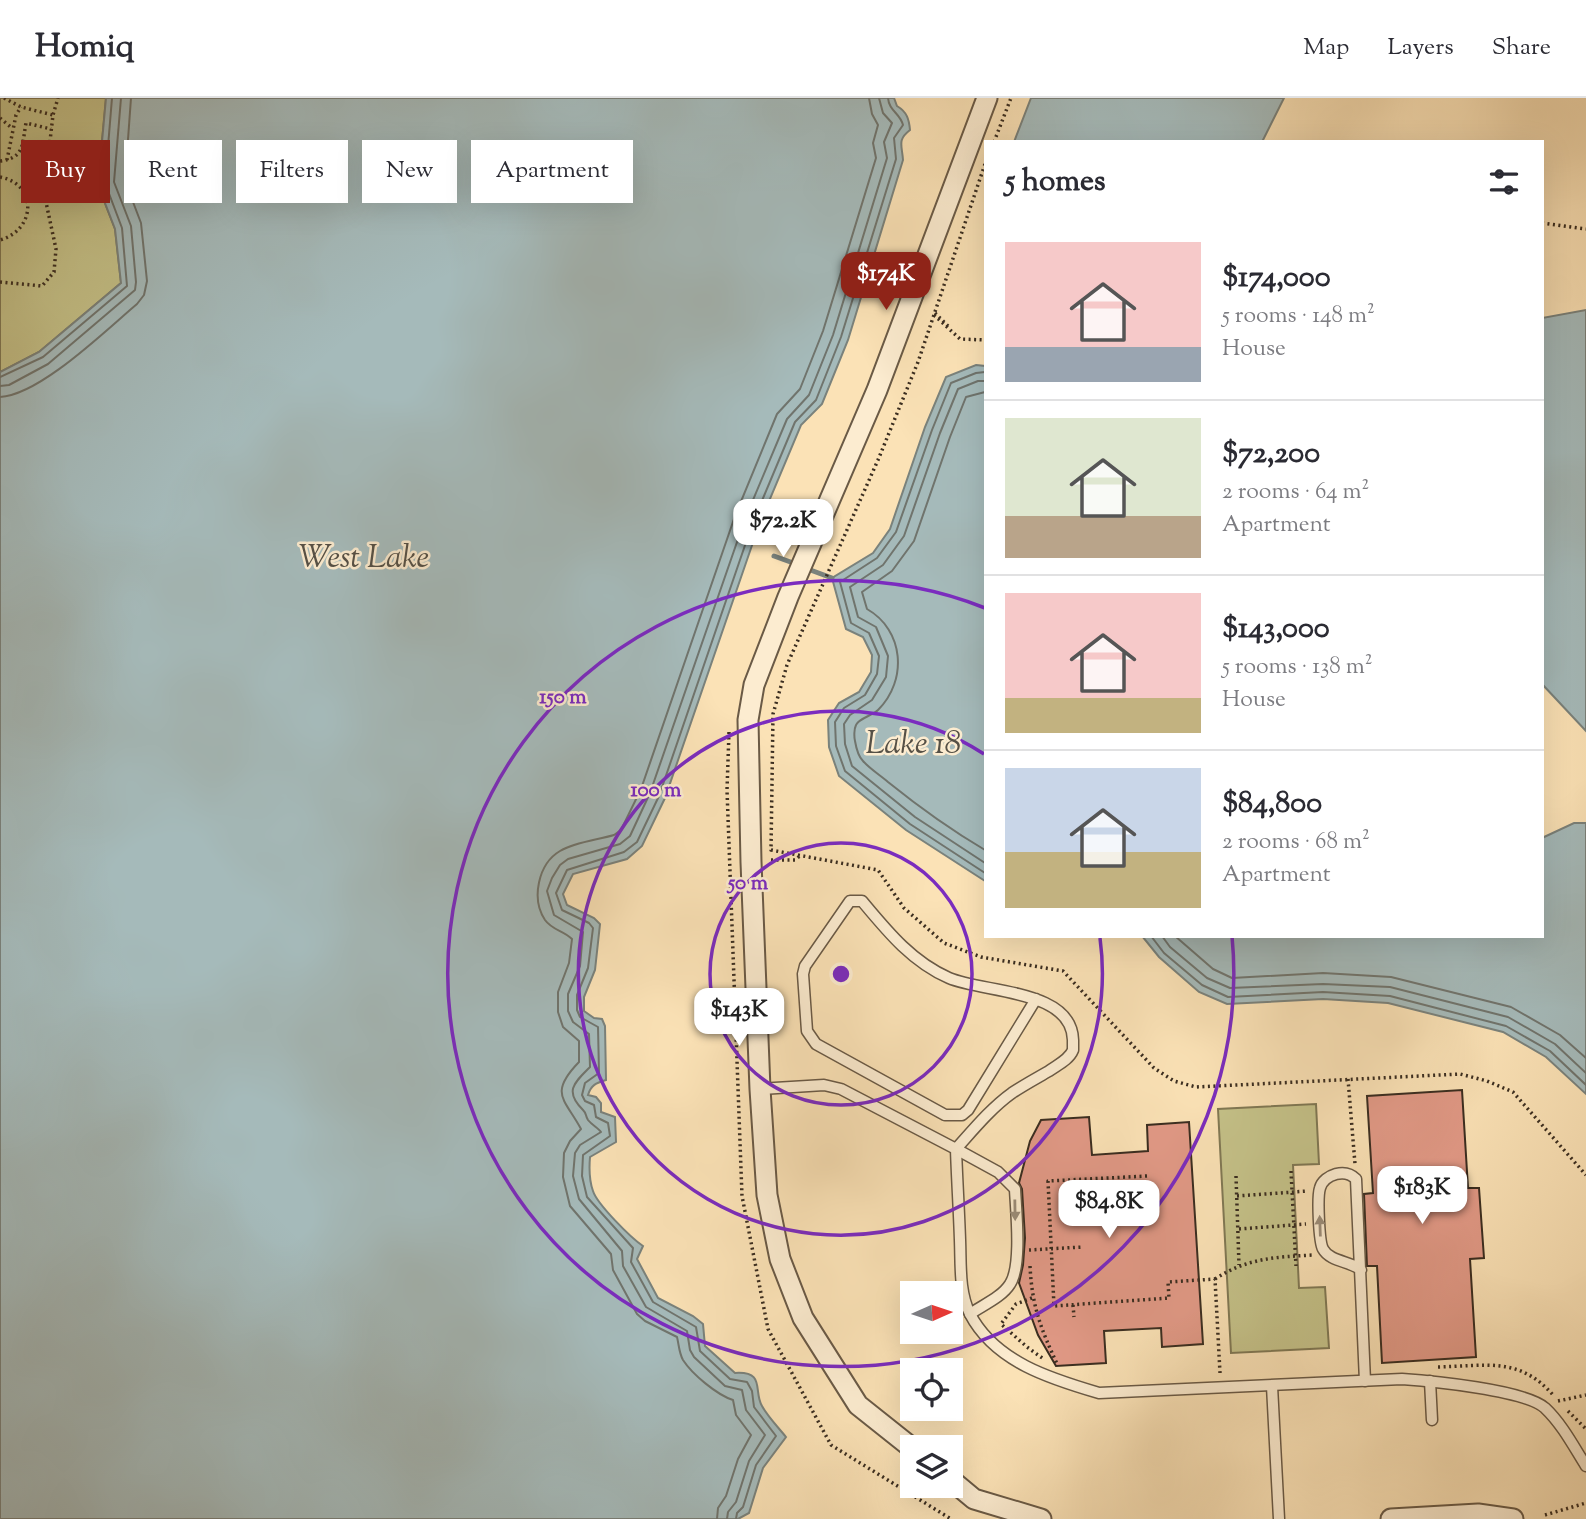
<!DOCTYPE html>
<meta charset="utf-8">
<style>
:root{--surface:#fff;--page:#f7f7f7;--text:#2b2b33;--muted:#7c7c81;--line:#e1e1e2;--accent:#8f2418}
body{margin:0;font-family:"Sorts Mill Goudy",serif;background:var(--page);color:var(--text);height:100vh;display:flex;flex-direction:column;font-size:26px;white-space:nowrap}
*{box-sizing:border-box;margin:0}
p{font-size:23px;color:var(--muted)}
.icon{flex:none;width:38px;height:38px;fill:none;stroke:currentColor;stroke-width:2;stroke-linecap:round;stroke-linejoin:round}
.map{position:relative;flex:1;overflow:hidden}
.panel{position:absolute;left:984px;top:42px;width:560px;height:798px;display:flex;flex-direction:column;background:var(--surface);border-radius:0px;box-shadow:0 7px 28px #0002}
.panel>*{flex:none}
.guide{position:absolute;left:21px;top:42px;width:665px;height:63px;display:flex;gap:14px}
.needle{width:46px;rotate:87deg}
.tools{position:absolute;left:900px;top:1183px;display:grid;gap:14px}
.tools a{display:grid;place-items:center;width:63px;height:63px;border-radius:0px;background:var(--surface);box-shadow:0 7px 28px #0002;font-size:35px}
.price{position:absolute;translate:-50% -60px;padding:0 16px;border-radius:14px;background:#fff;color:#222;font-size:23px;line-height:46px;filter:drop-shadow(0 2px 4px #0008)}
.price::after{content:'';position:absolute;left:50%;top:42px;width:21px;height:16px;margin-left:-10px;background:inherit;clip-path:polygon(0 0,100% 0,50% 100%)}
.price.selected{background:var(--accent);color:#fff}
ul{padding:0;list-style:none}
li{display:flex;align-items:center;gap:21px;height:175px;padding:0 21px}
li+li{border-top:2px solid var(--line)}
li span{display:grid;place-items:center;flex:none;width:196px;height:140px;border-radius:0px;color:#555}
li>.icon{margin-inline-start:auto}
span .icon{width:84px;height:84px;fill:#fffc;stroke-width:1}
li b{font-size:30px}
h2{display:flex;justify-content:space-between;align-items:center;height:84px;padding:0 21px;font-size:30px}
.chip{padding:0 24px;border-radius:0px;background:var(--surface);box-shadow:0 7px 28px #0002;font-size:24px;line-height:63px}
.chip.selected{background:var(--accent);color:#fff}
header{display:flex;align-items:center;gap:42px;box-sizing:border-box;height:98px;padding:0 35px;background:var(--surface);border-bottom:2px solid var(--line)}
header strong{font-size:33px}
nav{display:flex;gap:38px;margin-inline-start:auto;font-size:24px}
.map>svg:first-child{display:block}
.green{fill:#c5c289;stroke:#807854;stroke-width:2}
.water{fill:#a5baba;stroke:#7a827c;stroke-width:2}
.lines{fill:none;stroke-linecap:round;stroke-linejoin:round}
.shore{stroke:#70746d;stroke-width:2}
.stream{stroke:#7a827c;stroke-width:5}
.building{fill:#e19986;stroke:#3a2d20;stroke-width:2}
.lane-casing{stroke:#6a5a46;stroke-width:13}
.street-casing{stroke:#6a5a46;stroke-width:23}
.path{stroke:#3a2d20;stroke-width:3.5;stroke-dasharray:2 3.5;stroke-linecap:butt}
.lane{stroke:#fcecd0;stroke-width:10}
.street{stroke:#fcecd0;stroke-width:19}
.oneway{fill:#9b8c78}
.ring{fill:none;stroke:#7b2cbf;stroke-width:3.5}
.labels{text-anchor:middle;stroke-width:5;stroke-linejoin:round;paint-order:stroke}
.water-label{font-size:32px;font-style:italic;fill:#555046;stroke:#fcecd0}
.centre{fill:#7b2cbf;stroke:#fcecd0;stroke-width:3.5}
.ring-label{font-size:21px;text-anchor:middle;font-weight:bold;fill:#7b2cbf;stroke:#fcecd0;stroke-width:5;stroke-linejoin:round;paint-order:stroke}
</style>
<header>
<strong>Homiq</strong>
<nav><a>Map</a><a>Layers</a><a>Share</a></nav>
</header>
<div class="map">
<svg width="1586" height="1421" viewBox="0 0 1586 1421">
<rect width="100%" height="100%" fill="#fbe2b6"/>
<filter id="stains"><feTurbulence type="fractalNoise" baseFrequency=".00286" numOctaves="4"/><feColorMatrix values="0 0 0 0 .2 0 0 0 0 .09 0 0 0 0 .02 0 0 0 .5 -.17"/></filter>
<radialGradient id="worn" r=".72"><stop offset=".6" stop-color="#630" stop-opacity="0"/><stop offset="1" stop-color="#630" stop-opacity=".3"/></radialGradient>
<!-- green -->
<g class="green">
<polygon points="0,0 106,0 98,87 115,131 121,185 39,254 0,274"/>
<polygon points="1316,1006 1319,1066 1293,1067 1299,1190 1325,1189 1329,1250 1231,1255 1218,1011"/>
</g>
<!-- water -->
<g class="water">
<path d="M 106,0 L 894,0 L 897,8 C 907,14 909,21 910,32 C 897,42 902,47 903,62 L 848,242 L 822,306 L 801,327 L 759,427 L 665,700 L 642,748 L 627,761 L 573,776 L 563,796 L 567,807 L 594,820 L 600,826 L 595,872 L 584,899 L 584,913 L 594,920 L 602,921 L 605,928 L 606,982 C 596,985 591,987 588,997 L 596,999 L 601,1005 L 601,1014 L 615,1019 L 616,1044 L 590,1059 C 589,1071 589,1082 593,1093 C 597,1106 631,1140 643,1148 L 637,1161 L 658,1200 L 693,1218 L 703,1226 L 705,1248 L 735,1275 C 766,1273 753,1293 762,1308 C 768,1319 778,1329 786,1339 L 763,1370 L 749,1415 L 738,1421 L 0,1421 L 0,274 L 39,254 L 121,185 L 115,131 L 98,87 Z"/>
<polygon points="1031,0 1284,0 1262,44 1014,44"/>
<polygon points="1586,212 1586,633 1542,586 1542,220"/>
<polygon points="976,267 985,268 985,783 906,732 839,678 829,649 828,622 839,605 859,594 871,574 872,557 863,539 846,531 832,480 873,455 890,431 925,329 946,279"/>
<polygon points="1574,725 1586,725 1586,996 1546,959 1503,934 1388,905 1323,901 1227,906 1199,894 1159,859 1142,838 1542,838 1542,740"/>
</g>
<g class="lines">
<!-- shore -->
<g class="shore">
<polyline points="985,274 976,275 951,285 932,332 896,434 877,460 840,484 851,525 869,535 879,558 877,576 865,597 844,610 835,624 836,648 845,673 910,726 985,775"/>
<polyline points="0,279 43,259 127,188 122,130 105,85 112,0"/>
<polyline points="985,283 978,283 958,291 940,335 904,438 883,467 850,489 858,519 876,529 888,558 886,579 872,602 850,617 844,626 845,646 852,668 915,719 985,765"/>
<polyline points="0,288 9,287 48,266 135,192 136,184 131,128 114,84 121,0"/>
<path d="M 985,294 L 966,299 L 950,339 L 914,443 L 892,473 L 862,494 L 867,511 C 904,532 908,582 878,612 C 872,618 859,620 856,627 C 854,631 854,639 855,643 C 856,649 859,659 863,663 C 870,671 880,677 888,684 C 919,709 951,732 985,752"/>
<path d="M 0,299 C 40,297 106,232 137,206 L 144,197 L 147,183 L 141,125 L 125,83 L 131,0"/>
<polyline points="1151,838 1164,855 1202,887 1228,899 1323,894 1390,898 1506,928 1550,953 1586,987"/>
<polyline points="1162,838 1170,849 1207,880 1230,890 1323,886 1390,889 1508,919 1555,946 1586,975"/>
<polyline points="1175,838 1213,871 1232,880 1323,875 1391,879 1511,909 1560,937 1586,960"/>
<path d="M 717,1421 L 718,1410 L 726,1398 L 738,1361 L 751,1337 L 736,1317 L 733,1302 C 717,1297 692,1276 683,1262 C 679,1255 679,1247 677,1239 L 645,1223 L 637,1216 L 613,1172 L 611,1156 L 570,1108 L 563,1079 L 564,1055 L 570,1043 L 581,1031 C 565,1001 548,996 579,964 L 579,943 L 563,929 L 558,914 L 558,894 L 569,865 L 572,841 C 564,833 552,832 545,822 C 531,801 538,766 560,753 C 575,744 597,742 614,737 L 621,732 L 641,691 L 735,418 L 777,316 L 800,291 L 823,233 L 876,60 L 873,45 L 878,27 L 872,16 L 869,0"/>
<path d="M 727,1421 L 728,1414 L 736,1404 L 749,1363 L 765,1337 L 746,1312 L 742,1292 L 725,1288 L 694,1259 L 690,1252 L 687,1233 L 646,1209 L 623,1168 L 622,1153 L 579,1101 L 573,1078 L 575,1055 L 580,1047 L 601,1034 C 598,1030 592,1027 588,1022 C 585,1017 587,1016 583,1012 C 564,993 574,985 590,969 L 589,936 L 573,924 L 568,913 L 568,896 L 580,868 L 583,834 L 554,817 L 547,793 L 552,780 L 560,767 L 568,761 L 620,746 L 630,738 L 650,695 L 745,421 L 787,321 L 809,297 L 833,237 L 887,60 L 884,44 L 892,25 L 883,15 L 879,0"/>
<path d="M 736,1421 L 737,1415 L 743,1409 L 756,1367 L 776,1338 L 754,1309 L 752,1293 L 747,1284 L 730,1281 L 700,1253 L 696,1229 L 653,1204 L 631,1164 L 633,1150 L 587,1099 L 582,1078 L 583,1057 L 610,1038 L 608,1025 L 596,1019 L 594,1007 L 585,1003 L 582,997 L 585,985 L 599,975 L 598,929 L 580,919 L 577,912 L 577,897 L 588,870 L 593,830 L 589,825 L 562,812 L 556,795 L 567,772 L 624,754 L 637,744 L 659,698 L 753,424 L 795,324 L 816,302 L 841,239 L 896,61 L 894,40 L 903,27 C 900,15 889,13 888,0"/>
</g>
<!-- stream -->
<g class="stream">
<polyline points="774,458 796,466"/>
<polyline points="805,470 832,480"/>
</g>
</g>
<!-- building -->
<g class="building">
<polygon points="1462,992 1468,1090 1479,1090 1484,1160 1470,1161 1476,1259 1382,1265 1377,1168 1367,1168 1364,1096 1373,1095 1367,998"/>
<polygon points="1089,1019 1092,1057 1148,1053 1147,1027 1189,1024 1203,1246 1162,1249 1161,1230 1104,1233 1106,1265 1056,1268 1038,1237 1019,1185 1023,1167 1025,1140 1022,1091 1019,1085 1030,1043 1041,1022"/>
</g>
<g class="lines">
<!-- lane casing -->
<g class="lane-casing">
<g id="lane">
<path d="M 760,991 L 824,987 L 841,991 L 956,1051 C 957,1081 959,1112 960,1142 C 961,1167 959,1194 970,1216 C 995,1264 1051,1281 1099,1295 L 1402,1281 C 1431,1283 1525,1292 1545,1310 C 1562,1326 1574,1349 1586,1368"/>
<path d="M 1361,1172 C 1351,1163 1330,1164 1323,1151 C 1319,1144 1317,1099 1320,1090 C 1322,1083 1329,1078 1336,1076 C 1344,1074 1350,1075 1356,1081 L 1365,1283"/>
<path d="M 970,1216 C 983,1207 1002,1199 1010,1186 C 1022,1168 1016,1113 1015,1091 L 998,1074 L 956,1051 C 973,1032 991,1010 1012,995 C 1024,987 1037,980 1049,973 C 1057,967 1069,962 1073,952 C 1073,950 1073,943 1073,942 C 1072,891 984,895 949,880 C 912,864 887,833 862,803 L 850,803 L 805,868 L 803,876 L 807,933 L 816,946 L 945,1017 L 962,1017 L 968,1012 L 1036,901"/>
<polyline points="1430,1283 1432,1322"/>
<polyline points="1272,1288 1279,1421"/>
</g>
</g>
<!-- street casing -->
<g class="street-casing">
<g id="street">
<polyline points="912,1350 858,1307 803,1220 780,1161 767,1097 760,991 751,764 748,622 754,587 788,499 877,292 987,0"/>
<polyline points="950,1381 974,1401 1041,1421"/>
<polyline points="1391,1421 1478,1416 1513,1421"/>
</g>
</g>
<!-- path -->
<g class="path">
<polyline points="4,0 21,9 53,17"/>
<polyline points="0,20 12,30"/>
<polyline points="994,44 1011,0"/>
<polyline points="7,62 16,17 21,9"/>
<path d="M 0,63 C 25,60 22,46 26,25 L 51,31"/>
<polyline points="985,66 918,264 878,362 787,567 773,616 771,752 878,772 904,810 944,845 981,859 1063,873 1154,970 1174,983 1196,989 1460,976 1487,983 1513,994 1586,1077"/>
<path d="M 0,79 C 38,86 36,132 0,142"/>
<polyline points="1542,125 1586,131"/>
<polyline points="0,184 42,188 54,174 56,151 44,95 53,17 58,0"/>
<polyline points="935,215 949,229"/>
<polyline points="934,217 960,241 985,242"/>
<polyline points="729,634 727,692 742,1098 768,1231 831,1347 951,1421"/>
<polyline points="771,762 795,762 801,757"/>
<polyline points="1348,981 1355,1066"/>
<polyline points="1291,1073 1296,1168"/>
<polyline points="1147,1078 1048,1083 1054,1208 1169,1200 1168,1184 1215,1181 1220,1275"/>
<polyline points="1236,1078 1239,1167"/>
<polyline points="1237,1098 1308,1093"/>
<polyline points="1239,1131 1306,1126"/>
<polyline points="1029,1152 1083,1149"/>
<path d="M 1030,1168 C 1032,1209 1041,1231 1058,1268"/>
<path d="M 1215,1181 C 1247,1160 1276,1159 1313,1157"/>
<polyline points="1032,1200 1016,1206 1001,1226 1027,1249 1045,1262"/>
<polyline points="1073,1207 1074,1219"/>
<path d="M 1438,1269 C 1485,1268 1519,1258 1553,1297"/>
<polyline points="1558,1303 1586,1297"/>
<polyline points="1568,1313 1586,1331"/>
<polyline points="1545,1417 1586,1405"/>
</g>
<!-- lane -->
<use href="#lane" class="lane"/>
<!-- street -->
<use href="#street" class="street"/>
</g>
<!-- one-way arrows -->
<defs><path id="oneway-solid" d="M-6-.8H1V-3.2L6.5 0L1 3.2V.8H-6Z" transform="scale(1.75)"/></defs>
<g class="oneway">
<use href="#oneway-solid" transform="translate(1015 1112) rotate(89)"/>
<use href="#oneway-solid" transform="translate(1320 1128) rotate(-92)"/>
</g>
<!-- distance rings -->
<g class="ring">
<circle cx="841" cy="876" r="131"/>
<path d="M1100 840A262 262 0 1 1 984 656"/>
<path d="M1232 838A393 393 0 1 1 985 510"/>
</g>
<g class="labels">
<!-- water labels -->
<g class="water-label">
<text x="364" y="469">West Lake</text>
<text x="913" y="655">Lake 18</text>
</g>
</g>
<circle cx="841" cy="876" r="10" class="centre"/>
<g class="ring-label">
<text x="563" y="605">150 m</text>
<text x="656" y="698">100 m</text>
<text x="748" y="791">50 m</text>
</g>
<rect width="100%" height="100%" filter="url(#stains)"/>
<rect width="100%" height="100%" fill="url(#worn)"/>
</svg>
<div class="tools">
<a><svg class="needle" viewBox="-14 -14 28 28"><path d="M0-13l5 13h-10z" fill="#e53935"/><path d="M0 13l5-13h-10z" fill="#7c7c81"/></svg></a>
<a><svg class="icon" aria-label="locate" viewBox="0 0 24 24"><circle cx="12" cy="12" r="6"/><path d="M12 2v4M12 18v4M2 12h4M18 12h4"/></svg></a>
<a><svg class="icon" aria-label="layers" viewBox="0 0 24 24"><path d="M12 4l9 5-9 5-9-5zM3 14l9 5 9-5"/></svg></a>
</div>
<b class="price selected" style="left:886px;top:214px">$174K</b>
<b class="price" style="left:783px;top:461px">$72.2K</b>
<b class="price" style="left:739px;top:950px">$143K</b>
<b class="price" style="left:1422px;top:1128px">$183K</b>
<b class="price" style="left:1109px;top:1142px">$84.8K</b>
<div class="guide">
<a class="chip selected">Buy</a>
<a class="chip">Rent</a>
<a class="chip">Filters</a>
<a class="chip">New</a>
<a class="chip">Apartment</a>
</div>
<section class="panel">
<h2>5 homes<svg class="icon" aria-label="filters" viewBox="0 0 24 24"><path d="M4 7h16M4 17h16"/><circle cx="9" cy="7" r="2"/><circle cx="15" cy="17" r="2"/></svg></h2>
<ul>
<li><span style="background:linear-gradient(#f6c9c9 75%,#9aa5b1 0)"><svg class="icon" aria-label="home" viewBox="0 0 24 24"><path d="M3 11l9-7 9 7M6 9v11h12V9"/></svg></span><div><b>$174,000</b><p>5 rooms · 148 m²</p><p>House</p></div></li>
<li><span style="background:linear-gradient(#dfe7d0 70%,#b9a48a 0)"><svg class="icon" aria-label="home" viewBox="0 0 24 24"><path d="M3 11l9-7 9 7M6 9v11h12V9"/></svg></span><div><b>$72,200</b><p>2 rooms · 64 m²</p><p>Apartment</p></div></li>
<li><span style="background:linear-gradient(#f6c9c9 75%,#c2b280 0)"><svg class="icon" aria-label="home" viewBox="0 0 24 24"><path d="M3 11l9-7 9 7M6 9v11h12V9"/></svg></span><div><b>$143,000</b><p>5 rooms · 138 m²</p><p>House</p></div></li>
<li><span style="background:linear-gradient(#c9d6e8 60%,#c2b280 0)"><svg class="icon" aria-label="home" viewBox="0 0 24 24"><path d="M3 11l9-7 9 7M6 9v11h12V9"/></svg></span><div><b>$84,800</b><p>2 rooms · 68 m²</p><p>Apartment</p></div></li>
</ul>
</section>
</div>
